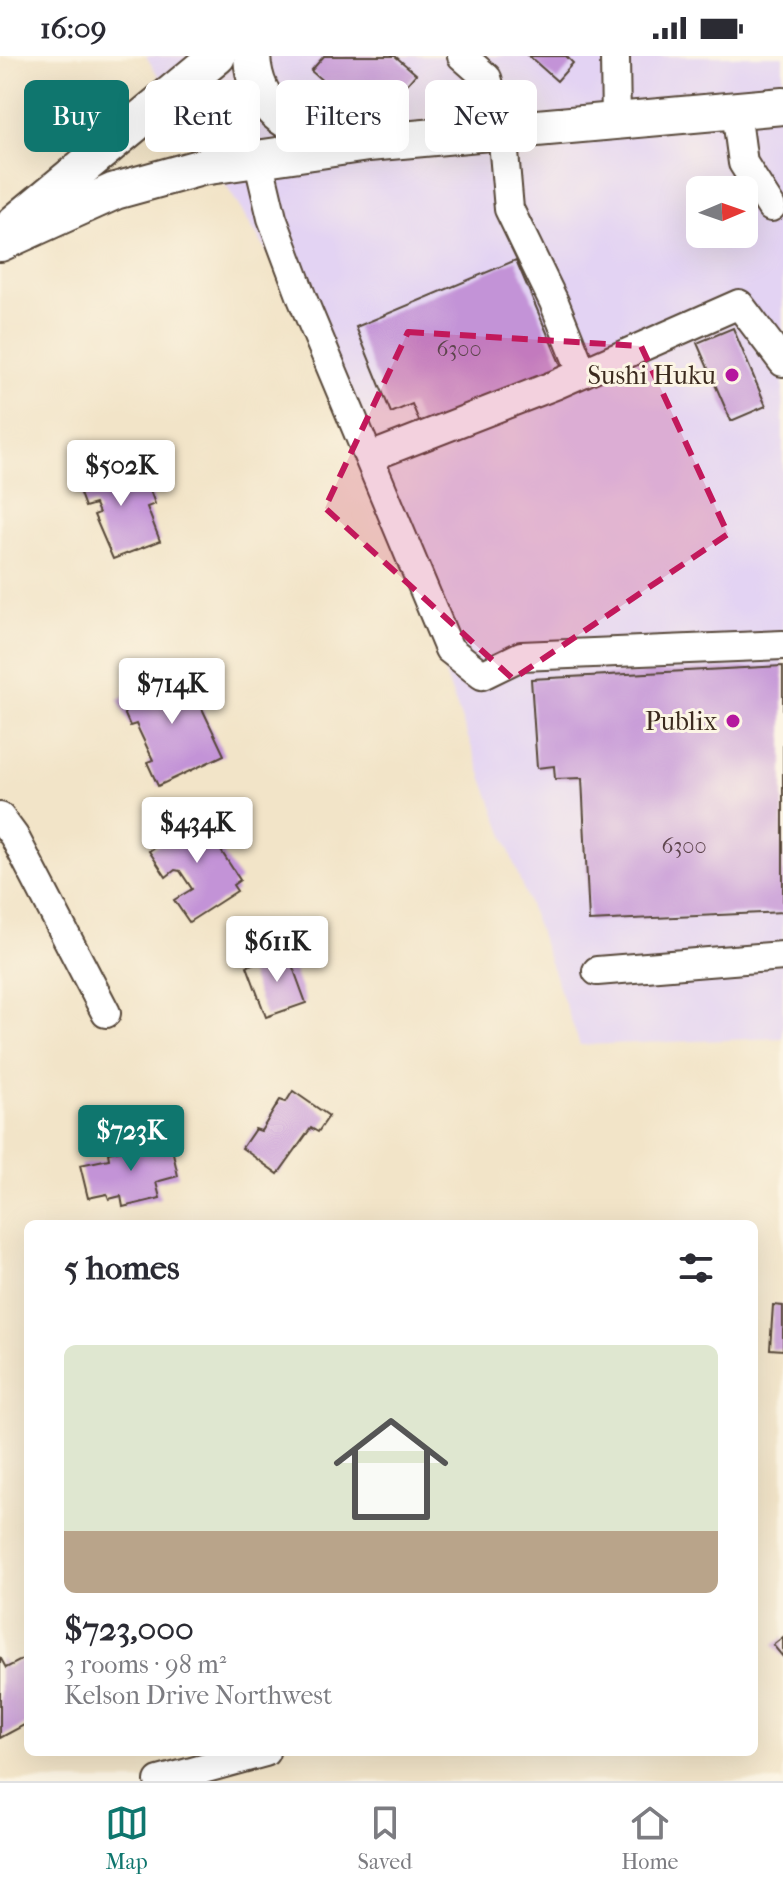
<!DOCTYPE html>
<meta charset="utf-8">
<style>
:root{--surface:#fff;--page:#f2f2f3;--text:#2b2b33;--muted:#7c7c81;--line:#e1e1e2;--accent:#0f766e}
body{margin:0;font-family:"IM FELL French Canon",serif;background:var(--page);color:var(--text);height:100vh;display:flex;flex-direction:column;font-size:30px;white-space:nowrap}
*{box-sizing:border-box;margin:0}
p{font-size:26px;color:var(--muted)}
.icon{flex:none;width:44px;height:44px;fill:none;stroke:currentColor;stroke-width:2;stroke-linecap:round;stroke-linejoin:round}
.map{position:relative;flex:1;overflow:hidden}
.side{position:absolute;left:24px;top:1164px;width:734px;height:536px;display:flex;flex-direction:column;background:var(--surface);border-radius:12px;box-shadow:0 8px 32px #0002}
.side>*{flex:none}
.top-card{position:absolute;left:24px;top:24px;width:736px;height:72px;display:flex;gap:16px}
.needle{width:52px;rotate:88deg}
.fabs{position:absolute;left:686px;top:120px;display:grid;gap:16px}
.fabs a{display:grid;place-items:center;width:72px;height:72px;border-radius:12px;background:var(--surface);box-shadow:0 8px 32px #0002;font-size:40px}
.price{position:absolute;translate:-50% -68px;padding:0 18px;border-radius:8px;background:#fff;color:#222;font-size:26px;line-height:52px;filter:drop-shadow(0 2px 4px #0008)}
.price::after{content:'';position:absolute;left:50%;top:48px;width:24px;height:18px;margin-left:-12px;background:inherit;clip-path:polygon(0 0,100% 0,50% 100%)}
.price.active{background:var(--accent);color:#fff}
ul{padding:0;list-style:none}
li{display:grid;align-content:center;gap:16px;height:424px;padding:0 40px}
li span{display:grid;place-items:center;height:248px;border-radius:12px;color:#555}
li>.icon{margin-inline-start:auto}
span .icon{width:144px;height:144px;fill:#fffc;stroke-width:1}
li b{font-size:34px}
h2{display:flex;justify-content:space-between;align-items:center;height:96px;padding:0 40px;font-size:34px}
.pill{padding:0 28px;border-radius:12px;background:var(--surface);box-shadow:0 8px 32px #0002;font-size:28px;line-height:72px}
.pill.active{background:var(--accent);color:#fff}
.status{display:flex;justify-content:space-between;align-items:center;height:56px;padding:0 40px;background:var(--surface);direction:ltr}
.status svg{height:22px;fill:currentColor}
.dock{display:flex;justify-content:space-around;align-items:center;height:112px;border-top:2px solid var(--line);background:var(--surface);font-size:22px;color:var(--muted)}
.dock a{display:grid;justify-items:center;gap:4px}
.dock .active{color:var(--accent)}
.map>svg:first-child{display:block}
.built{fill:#e3d3f3;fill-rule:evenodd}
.building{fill:#c393d7}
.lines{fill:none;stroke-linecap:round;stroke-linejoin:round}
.minor-casing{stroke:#564638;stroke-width:32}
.major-casing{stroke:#564638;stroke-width:40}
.minor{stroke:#fff;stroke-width:28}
.major{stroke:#fff;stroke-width:36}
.marked{fill:#c2185b;fill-opacity:0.2;stroke:#c2185b;stroke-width:6;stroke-dasharray:16 10;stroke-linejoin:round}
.poi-dot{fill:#b5179e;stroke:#fcf5e5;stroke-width:3}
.labels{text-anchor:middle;stroke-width:6;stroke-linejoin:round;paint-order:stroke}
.number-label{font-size:22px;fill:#5d444c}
.poi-label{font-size:26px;fill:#3b2a1e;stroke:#fcf5e5;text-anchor:end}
</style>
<div class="status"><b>16:09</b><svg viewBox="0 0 49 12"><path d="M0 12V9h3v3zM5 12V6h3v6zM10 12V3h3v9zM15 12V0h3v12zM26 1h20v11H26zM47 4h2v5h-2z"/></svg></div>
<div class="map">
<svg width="783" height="1725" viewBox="0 0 783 1725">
<rect width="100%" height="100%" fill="#fcf5e5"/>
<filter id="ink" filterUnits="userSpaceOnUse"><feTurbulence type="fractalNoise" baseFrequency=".0125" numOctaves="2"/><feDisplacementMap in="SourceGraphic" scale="16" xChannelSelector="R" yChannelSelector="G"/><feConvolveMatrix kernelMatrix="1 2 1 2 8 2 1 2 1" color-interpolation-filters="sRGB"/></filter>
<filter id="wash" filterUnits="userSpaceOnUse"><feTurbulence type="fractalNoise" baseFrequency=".006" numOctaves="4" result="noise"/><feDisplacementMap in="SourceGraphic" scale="32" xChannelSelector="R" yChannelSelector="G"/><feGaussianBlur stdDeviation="1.8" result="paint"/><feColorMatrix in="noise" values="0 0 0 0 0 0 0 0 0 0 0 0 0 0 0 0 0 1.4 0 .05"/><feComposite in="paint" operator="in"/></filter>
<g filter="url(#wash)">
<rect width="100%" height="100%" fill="#f2e4c8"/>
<!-- built -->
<path class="built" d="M 146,0 L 783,0 L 783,982 L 580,989 L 326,291 ZM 700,134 L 744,134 L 744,178 L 700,178 Z"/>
<g id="blocks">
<!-- building -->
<g class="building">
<polygon points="324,0 395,0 416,18 402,34 339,39 311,15"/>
<polygon points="529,0 566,0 573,7 557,25"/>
<polygon points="516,204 562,312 422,372 412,348 391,357 356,271"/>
<polygon points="733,272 766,350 731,365 697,287"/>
<polygon points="129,405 133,415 142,412 155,448 147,451 160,485 113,503 94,459 99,457 95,448 85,451 75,424"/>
<polygon points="783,610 783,856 589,865 582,722 555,723 554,710 537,712 531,623"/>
<polygon points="183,612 224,699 158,730 147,706 153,704 136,668 130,670 118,643"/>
<polygon points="194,752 206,772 214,766 226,785 218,790 240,824 233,829 237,835 189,866 174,844 192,833 180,815 175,814 166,821 149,795 176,778 172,773 185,764 182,759"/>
<polygon points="287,895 306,947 266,961 247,910"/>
<polygon points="293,1035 329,1060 318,1076 311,1072 278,1118 242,1092 255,1073 261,1075 280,1044 286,1046"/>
<polygon points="170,1083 178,1120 156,1126 160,1142 123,1151 121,1140 109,1143 107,1138 88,1142 80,1109 109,1103 108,1097"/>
<polygon points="773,1249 783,1250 783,1294 770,1293"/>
<polygon points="783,1581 783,1601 773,1589"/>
<polygon points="0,1601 6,1612 27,1601 28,1603 28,1667 0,1682"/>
</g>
</g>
</g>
<g filter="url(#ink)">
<use href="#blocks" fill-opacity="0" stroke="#564638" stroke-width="2"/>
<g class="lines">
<!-- minor casing -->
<g class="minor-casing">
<g id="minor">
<polyline points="462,0 487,22 502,74 509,153 554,246 582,316"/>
<polyline points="615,2 616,64"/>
<polyline points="736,55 743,107 771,151"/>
<polyline points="258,103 272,162 302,242 449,593 482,619 521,600 783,589"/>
<polyline points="370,401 555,329 739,248 783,306"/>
<polyline points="0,761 14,780 106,957"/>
<polyline points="597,915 783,900"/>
<polyline points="159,1725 265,1696"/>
</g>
</g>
<!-- major casing -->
<g class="major-casing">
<g id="major">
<path d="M 252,0 C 255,58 296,75 347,84"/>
<polyline points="15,167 217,0"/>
<polyline points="0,187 115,135 202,111 368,87 783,50"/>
</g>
</g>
<!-- minor -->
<use href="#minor" class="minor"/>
<!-- major -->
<use href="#major" class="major"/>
</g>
</g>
<!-- marked area -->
<path class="marked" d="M 408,276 L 641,290 L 728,478 L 513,623 L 325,452 Z"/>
<!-- markers -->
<g class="poi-dot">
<circle cx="732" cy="319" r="8"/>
<circle cx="733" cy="665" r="8"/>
</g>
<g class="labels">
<!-- number labels -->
<g class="number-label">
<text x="459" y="300">6300</text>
<text x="684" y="797">6300</text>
</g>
<!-- poi labels -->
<g class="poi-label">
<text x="716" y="328">Sushi Huku</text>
<text x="717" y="674">Publix</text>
</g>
</g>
</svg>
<div class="fabs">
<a><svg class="needle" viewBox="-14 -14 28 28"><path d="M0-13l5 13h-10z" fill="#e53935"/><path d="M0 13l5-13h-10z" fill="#7c7c81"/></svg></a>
</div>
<b class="price" style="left:121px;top:452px">$502K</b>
<b class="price" style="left:172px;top:670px">$714K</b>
<b class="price" style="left:197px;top:809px">$434K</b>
<b class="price" style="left:277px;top:928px">$611K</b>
<b class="price active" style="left:131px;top:1117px">$723K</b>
<div class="top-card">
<a class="pill active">Buy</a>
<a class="pill">Rent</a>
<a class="pill">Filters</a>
<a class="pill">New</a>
</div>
<section class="side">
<h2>5 homes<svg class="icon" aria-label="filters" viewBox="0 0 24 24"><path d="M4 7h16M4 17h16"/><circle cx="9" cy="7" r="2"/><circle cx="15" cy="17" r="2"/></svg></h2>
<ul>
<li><span style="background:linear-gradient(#dfe7d0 75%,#b9a48a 0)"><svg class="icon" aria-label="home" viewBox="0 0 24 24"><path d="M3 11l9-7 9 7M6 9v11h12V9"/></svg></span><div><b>$723,000</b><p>3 rooms · 98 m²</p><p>Kelson Drive Northwest</p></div></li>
</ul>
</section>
</div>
<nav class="dock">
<a class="active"><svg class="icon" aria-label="map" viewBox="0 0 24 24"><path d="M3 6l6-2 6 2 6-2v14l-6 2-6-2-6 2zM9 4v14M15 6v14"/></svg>Map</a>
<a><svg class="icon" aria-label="saved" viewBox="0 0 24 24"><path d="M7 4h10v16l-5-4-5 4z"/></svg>Saved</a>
<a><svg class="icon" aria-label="home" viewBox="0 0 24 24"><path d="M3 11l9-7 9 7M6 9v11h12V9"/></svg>Home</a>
</nav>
